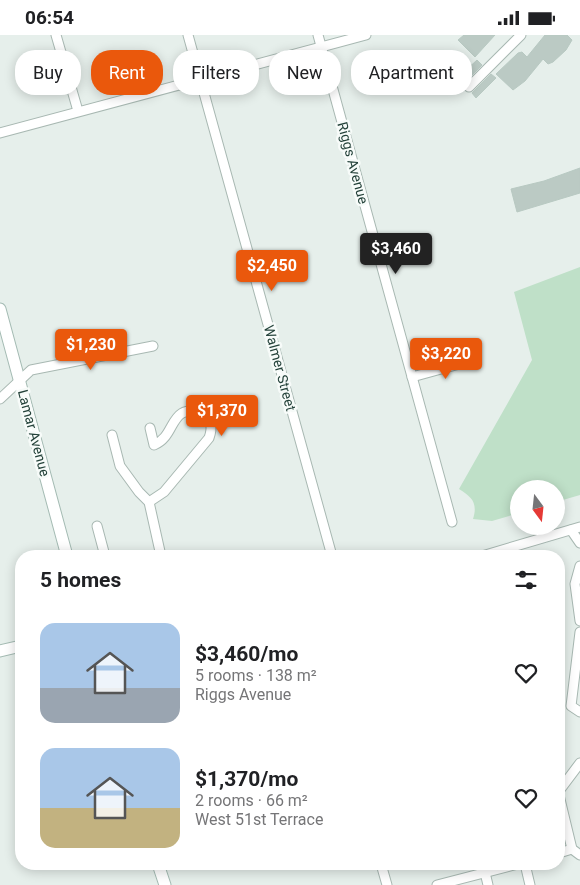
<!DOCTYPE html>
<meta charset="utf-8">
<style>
:root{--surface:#fff;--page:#f6f6f6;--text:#202124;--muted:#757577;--accent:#ea580c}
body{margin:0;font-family:Roboto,sans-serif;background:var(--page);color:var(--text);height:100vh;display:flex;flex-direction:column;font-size:19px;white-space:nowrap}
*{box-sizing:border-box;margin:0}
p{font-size:16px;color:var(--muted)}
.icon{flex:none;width:28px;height:28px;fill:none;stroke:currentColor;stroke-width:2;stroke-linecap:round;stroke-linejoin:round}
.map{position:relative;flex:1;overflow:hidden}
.side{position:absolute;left:15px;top:515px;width:550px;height:320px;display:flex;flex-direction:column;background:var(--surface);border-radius:20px;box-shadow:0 2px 12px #0003}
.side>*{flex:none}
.hud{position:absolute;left:15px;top:15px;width:550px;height:45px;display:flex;gap:10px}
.needle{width:32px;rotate:165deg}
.buttons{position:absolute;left:510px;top:445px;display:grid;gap:10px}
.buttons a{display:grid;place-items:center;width:55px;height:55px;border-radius:50%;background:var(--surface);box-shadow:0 2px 12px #0003;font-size:25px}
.price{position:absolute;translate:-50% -42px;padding:0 11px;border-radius:5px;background:var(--accent);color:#fff;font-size:16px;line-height:32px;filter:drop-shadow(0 1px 2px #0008)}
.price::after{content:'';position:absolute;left:50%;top:30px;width:15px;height:11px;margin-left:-8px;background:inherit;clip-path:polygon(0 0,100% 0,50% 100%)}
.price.active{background:#222;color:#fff}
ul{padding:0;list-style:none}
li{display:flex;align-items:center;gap:15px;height:125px;padding:0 25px}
li span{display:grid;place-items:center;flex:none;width:140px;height:100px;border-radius:15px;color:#555}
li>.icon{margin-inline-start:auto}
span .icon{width:60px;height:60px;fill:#fffc;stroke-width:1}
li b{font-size:21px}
h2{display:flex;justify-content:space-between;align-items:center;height:60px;padding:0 25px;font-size:21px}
.pill{padding:0 18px;border-radius:20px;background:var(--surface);box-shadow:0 2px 12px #0003;font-size:18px;line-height:45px}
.pill.active{background:var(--accent);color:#fff}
.status{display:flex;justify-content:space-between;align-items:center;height:35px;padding:0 25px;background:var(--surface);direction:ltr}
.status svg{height:14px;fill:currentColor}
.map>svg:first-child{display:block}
.green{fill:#bfe0c8}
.building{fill:#bbcac4;stroke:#b8c9c2}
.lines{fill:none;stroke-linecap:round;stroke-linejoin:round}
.street-casing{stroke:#a8b8b2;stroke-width:11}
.secondary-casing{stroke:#a4bbb3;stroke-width:13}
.street{stroke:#fff;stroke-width:9}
.secondary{stroke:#fff;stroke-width:11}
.labels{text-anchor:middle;stroke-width:5;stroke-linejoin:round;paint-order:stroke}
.street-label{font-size:14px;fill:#24423a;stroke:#f7fbf9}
</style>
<div class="status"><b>06:54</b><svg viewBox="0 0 49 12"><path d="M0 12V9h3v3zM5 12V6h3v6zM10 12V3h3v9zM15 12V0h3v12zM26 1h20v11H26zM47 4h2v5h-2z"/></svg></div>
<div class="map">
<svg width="580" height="850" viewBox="0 0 580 850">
<rect width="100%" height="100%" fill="#e6efeb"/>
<!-- green -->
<path class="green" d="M 580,232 L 580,460 L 556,467 L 556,454 L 519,454 L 519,478 L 492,486 L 473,484 C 478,468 472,462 459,454 L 532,325 L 514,257 Z"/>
<!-- building -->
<g class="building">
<polygon points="464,0 495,0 475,22 458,5"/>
<polygon points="545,0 567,0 572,5 566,15 553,27 548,29 543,24 525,46 513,55 496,39 518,18 522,17 527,22"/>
<polygon points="477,25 482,30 469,43 464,37"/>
<polygon points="491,39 496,43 476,63 472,58"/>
<polygon points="580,133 580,158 517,177 511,154 544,146"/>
</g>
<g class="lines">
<!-- street casing -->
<g class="street-casing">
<g id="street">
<polyline points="56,0 78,76"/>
<polyline points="188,0 332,521"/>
<polyline points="318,0 452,487"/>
<polyline points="469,52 521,0"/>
<polyline points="0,98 366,0"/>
<polyline points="412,342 474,325"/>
<polyline points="0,364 31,335 153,311"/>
<polyline points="112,400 120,431 139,457 149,467 161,521"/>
<path d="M 149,467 L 164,457 L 209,403 C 213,392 211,387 205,377 C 167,368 178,400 154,410 L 150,393"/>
<polyline points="97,491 105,521"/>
<polyline points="571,495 580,508"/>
<polyline points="482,521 580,492"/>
<polyline points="580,531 575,549 580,586"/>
<polyline points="580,597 571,671 580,677"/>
<polyline points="559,756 580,728"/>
<polyline points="559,760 572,814 580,820"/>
<polyline points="559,818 572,814"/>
<polyline points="381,829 387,850"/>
<polyline points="483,829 488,850"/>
<polyline points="525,829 530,850"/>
<polyline points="437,850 518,829"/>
</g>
</g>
<!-- secondary casing -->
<g class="secondary-casing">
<g id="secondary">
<polyline points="0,274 67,521"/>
<polyline points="0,616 21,611"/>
<polyline points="158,829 165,850"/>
</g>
</g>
<!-- street -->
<use href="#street" class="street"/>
<!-- secondary -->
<use href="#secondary" class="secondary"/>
</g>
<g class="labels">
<!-- street labels -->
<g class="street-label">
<text transform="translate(353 128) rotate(75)" y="5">Riggs Avenue</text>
<text transform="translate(280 333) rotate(75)" y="5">Walmer Street</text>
<text transform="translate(34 398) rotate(75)" y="5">Lamar Avenue</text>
</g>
</g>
</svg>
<div class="buttons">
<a><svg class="needle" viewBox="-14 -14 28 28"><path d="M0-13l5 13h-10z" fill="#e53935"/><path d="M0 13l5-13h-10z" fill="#757577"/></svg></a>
</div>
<b class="price active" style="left:396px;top:240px">$3,460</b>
<b class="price" style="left:272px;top:257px">$2,450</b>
<b class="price" style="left:91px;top:336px">$1,230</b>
<b class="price" style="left:446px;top:345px">$3,220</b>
<b class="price" style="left:222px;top:402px">$1,370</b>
<div class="hud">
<a class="pill">Buy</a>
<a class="pill active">Rent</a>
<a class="pill">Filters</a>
<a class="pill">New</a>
<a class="pill">Apartment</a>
</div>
<section class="side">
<h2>5 homes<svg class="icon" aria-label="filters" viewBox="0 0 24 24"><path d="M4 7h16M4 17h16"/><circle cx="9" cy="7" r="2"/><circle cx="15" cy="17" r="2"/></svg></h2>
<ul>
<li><span style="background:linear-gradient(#a9c7e8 65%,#9aa5b1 0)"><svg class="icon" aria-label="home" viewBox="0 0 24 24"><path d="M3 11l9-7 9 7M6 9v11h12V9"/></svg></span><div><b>$3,460/mo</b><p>5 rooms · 138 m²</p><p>Riggs Avenue</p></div><svg class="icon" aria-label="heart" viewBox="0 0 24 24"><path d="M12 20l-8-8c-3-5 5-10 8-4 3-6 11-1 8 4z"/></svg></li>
<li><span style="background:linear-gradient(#a9c7e8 60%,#c2b280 0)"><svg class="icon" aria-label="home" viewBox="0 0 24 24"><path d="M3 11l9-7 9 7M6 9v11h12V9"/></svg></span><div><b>$1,370/mo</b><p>2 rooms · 66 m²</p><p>West 51st Terrace</p></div><svg class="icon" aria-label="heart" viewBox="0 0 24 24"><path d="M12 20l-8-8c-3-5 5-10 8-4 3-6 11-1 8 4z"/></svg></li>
</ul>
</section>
</div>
